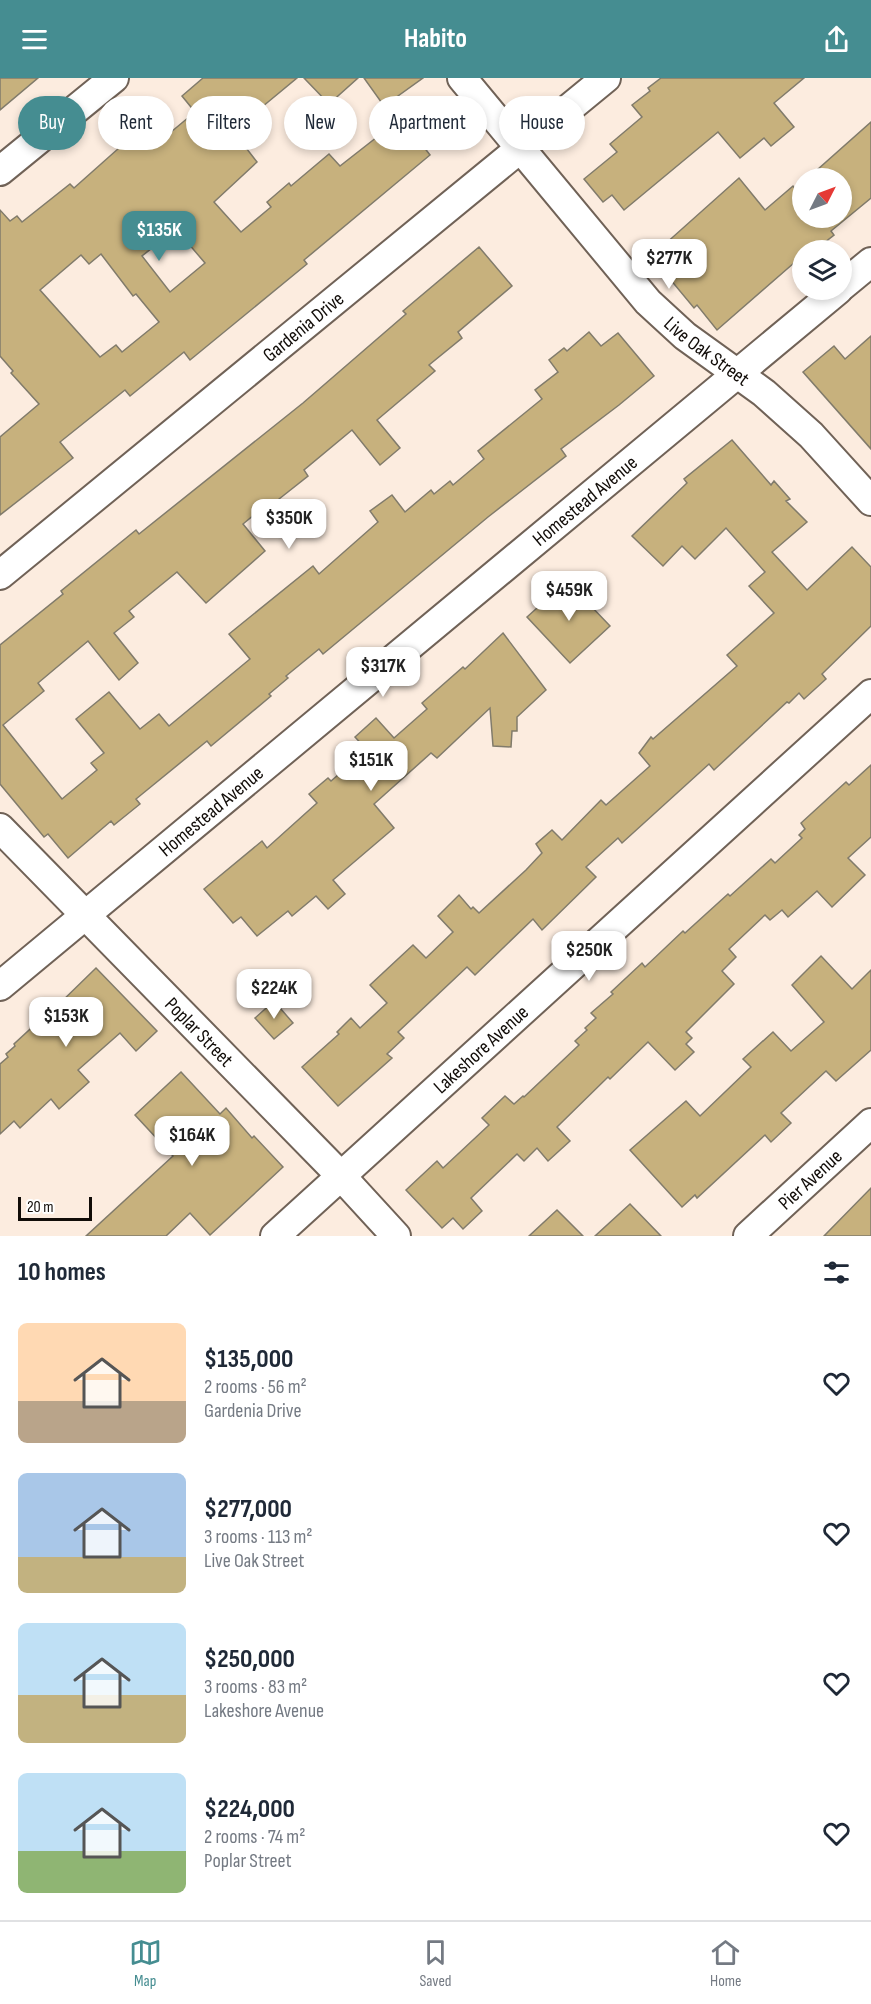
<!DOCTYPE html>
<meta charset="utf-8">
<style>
:root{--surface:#fff;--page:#f2f2f3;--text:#1f2937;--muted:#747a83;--line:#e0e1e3;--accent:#458d91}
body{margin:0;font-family:"Sofia Sans Condensed",sans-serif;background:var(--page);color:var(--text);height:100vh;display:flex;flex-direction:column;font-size:22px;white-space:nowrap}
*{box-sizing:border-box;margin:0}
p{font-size:20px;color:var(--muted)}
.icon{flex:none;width:33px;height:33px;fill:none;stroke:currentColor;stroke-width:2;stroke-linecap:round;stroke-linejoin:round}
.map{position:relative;height:1158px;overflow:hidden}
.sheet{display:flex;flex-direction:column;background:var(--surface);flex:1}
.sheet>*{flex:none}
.hud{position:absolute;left:18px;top:18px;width:836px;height:54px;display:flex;gap:12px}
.needle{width:39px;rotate:48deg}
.controls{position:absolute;left:792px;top:90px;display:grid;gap:12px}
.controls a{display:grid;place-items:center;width:60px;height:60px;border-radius:50%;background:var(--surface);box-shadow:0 3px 9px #0003;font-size:30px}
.scale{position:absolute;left:18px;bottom:15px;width:74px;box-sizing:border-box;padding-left:6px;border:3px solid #110c08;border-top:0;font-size:16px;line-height:21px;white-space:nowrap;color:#110c08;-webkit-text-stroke:4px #fff;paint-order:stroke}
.price{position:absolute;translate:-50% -51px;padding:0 14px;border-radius:12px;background:#fff;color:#222;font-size:20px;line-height:39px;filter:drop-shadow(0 2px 3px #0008)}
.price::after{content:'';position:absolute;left:50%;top:36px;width:18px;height:14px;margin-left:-9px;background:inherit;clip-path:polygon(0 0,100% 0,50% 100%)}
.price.selected{background:var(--accent);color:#fff}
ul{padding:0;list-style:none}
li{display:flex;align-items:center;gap:18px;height:150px;padding:0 18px}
li span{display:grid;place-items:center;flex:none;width:168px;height:120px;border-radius:9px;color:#555}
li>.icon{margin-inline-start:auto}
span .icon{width:72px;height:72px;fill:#fffc;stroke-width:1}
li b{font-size:26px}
h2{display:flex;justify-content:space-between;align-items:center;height:72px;padding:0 18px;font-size:26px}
.pill{padding:0 21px;border-radius:27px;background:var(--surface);box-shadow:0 3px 9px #0003;font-size:21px;line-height:54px}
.pill.selected{background:var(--accent);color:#fff}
header{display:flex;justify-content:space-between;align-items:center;height:78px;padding:0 18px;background:var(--accent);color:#fff;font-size:27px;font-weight:700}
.tab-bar{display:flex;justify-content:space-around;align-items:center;height:84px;border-top:2px solid var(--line);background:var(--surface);font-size:16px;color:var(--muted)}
.tab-bar a{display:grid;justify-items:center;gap:3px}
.tab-bar .selected{color:var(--accent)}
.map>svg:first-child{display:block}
.building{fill:#c7b17d;stroke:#817b6b;stroke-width:1.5;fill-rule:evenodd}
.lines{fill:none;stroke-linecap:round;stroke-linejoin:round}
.minor-casing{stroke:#706257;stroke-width:32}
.minor{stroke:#fff;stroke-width:28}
.labels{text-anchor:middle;stroke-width:4.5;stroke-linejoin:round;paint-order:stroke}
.street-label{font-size:20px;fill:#110c08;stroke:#fff}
</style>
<header><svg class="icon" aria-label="menu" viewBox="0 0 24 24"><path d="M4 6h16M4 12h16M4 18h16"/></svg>Habito<svg class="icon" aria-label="share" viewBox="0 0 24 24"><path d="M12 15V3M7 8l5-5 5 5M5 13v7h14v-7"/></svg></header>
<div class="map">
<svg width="871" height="1158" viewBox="0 0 871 1158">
<rect width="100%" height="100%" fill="#fcecdf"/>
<!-- building -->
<g class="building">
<polygon points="0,0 38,0 0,32"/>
<path d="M 203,0 L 297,0 L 233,53 L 257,84 L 214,124 L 241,154 L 271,129 L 267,124 L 289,105 L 291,108 L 329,76 L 340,88 L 409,34 L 425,53 L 417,60 L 430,77 L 304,182 L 307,186 L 190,282 L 184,274 L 130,318 L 125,312 L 60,364 L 73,380 L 0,437 L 0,359 L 39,326 L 11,295 L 13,293 L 0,278 L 0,132 L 10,143 L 17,138 L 22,144 L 70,106 L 74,110 L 119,70 L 116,66 L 143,44 L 159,64 L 195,34 L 182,18 ZM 176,151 L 205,185 L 170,214 L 142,178 ZM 101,176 L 133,218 L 136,216 L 159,244 L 122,274 L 116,267 L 100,279 L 40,212 L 81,177 L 89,186 Z"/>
<polygon points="304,0 358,0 329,26"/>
<polygon points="364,0 423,0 384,28"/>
<polygon points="661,0 804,0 774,25 794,49 771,68 764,60 740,80 718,54 624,132 612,117 603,124 584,101 617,74 610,66 642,39 632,27 650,13 648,10"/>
<polygon points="871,44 871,120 831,153 834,157 815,172 802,172 802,178 717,252 697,227 694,230 660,189 654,193 642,179 661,163 664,167 739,100 765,132 793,108 802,119 802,140 842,140 842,100 808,100"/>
<polygon points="479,169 512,208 458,254 462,260 429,287 435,293 377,342 400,370 380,387 352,352 304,392 308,398 274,425 272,422 243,446 265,473 206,525 177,494 129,533 134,539 114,555 138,585 119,602 88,563 38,605 44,613 3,647 62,721 97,692 91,685 104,675 76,641 109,614 140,651 159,636 169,648 250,581 229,556 313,488 319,496 378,444 370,433 392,417 405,434 431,412 434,416 450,403 453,407 484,381 478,373 542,321 535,312 558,294 549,282 564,270 567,273 589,254 601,268 618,255 654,298 619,327 561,371 566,378 488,439 323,576 319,571 286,598 288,600 269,616 271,618 211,668 207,663 136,721 140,726 114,747 111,743 68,780 48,756 44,759 0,706 0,567 63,516 61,513 136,452 139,456 303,325 406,236 403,233"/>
<polygon points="871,258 871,371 803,294 834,268 845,281"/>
<polygon points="732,362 771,407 774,403 790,421 786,423 807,444 772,474 807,512 852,469 871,489 871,548 822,596 826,601 804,621 799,615 789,625 787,624 714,692 709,686 622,765 618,760 586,789 596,799 542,852 533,841 475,897 467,889 398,954 404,960 387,976 392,980 338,1028 302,989 339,956 337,954 351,940 360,950 387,925 370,907 413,867 426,880 453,854 438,838 459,817 471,831 473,829 479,835 526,792 542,775 536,766 552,752 562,762 601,722 606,727 650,688 639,675 651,659 653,661 737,588 727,577 774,535 749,508 765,494 726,450 695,481 682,468 663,488 632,458 687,405 684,401"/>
<polygon points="567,503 610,548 570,585 527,539"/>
<polygon points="503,555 546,612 517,639 517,653 512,653 511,669 493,668 490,630 437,680 431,675 374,726 394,750 333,802 345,816 328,831 316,818 292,838 288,833 257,858 241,839 233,845 204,811 262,763 267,770 317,725 309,716 328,700 331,703 367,672 355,659 376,640 394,660 427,631 422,625 463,589 465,591"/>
<polygon points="871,687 871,759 848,780 865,797 832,829 817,813 788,839 782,832 770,842 765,837 729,871 736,879 722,893 734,906 686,954 692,960 686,966 694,974 675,992 648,964 610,1001 608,999 557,1049 570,1063 548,1083 537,1070 524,1083 517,1076 471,1120 482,1133 463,1151 453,1140 442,1150 406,1112 437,1083 443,1090 489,1047 482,1040 505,1018 514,1026 523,1018 524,1019 579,967 575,963 587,952 585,950 596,940 591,935 613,916 611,914 642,885 645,889 683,853 685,855 728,816 730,818 771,781 775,785 802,760 799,757 805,751 801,745 846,704 849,707"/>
<polygon points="821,878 852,911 871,892 871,972 836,1003 826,993 781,1035 791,1045 771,1064 765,1057 697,1120 695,1117 682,1129 630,1072 686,1023 700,1038 751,989 743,981 773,954 791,973 824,944 792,907"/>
<polygon points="96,890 157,953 136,973 120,955 78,992 89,1004 59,1031 51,1021 20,1050 14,1043 0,1056 0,986 8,979 6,976 15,968 14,966 54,929 55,930"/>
<polygon points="274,923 293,945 274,961 255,940"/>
<polygon points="181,994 220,1036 226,1030 252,1060 254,1058 283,1089 210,1157 190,1135 166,1158 86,1158 173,1078 135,1037"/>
<polygon points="871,1110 871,1158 824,1158"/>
<polygon points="630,1126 661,1158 595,1158"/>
<polygon points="557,1132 583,1158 529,1158"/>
</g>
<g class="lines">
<!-- minor casing -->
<g class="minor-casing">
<g id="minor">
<path id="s1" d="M 462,0 L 648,224 L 685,258 L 764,315 L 811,357 L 871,423"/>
<polyline points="0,93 114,0"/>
<polyline points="842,208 871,184"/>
<path id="s2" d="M 0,497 L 606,0"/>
<path id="s3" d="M 0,750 L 341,1098 L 396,1158"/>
<path id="s4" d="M 0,908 L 838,212"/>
<path id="s5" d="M 275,1158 L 871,616"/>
<path id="s6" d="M 748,1158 L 871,1045"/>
</g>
</g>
<!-- minor -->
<use href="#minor" class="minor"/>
</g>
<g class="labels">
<!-- street labels -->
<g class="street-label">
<text dy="7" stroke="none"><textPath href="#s2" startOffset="392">Gardenia Drive</textPath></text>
<text dy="7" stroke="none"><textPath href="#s1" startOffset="368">Live Oak Street</textPath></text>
<text dy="7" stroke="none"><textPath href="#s4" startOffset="760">Homestead Avenue</textPath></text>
<text dy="7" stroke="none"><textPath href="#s4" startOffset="274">Homestead Avenue</textPath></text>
<text dy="7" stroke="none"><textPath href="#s3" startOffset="285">Poplar Street</textPath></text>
<text dy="7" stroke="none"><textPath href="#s5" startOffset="278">Lakeshore Avenue</textPath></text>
<text dy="7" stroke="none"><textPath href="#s6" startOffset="84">Pier Avenue</textPath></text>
</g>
</g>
</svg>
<div class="controls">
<a><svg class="needle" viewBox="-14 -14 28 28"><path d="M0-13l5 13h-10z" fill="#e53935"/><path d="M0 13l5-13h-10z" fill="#747a83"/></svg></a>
<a><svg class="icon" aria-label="layers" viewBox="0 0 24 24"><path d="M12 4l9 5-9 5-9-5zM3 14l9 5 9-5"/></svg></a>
</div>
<div class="scale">20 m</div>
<b class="price selected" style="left:159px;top:184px">$135K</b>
<b class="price" style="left:669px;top:212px">$277K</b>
<b class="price" style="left:289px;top:472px">$350K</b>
<b class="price" style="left:569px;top:544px">$459K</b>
<b class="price" style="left:383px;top:620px">$317K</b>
<b class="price" style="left:371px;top:714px">$151K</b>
<b class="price" style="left:589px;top:904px">$250K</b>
<b class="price" style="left:274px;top:942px">$224K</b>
<b class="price" style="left:66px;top:970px">$153K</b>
<b class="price" style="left:192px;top:1089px">$164K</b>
<div class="hud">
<a class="pill selected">Buy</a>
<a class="pill">Rent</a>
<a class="pill">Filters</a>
<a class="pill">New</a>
<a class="pill">Apartment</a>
<a class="pill">House</a>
</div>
</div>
<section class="sheet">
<h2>10 homes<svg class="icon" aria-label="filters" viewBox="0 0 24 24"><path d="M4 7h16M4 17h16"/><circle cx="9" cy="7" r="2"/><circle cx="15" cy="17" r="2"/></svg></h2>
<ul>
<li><span style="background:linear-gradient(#ffd9b3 65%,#b9a48a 0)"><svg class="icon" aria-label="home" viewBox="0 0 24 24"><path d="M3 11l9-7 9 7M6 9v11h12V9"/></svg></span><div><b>$135,000</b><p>2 rooms · 56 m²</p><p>Gardenia Drive</p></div><svg class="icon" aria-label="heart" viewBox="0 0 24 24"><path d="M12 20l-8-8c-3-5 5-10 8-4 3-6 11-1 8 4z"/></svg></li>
<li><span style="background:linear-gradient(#a9c7e8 70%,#c2b280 0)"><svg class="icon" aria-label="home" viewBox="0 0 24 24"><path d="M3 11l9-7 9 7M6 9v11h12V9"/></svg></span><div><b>$277,000</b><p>3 rooms · 113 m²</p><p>Live Oak Street</p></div><svg class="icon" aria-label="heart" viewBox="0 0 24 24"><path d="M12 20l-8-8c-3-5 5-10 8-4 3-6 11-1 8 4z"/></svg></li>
<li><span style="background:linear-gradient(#bfe0f5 60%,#c2b280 0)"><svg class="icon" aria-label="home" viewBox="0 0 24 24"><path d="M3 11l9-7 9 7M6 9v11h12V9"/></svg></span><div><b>$250,000</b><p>3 rooms · 83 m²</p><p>Lakeshore Avenue</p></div><svg class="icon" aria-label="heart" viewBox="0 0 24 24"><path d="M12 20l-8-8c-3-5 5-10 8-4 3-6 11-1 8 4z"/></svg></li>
<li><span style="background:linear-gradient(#bfe0f5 65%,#8fb573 0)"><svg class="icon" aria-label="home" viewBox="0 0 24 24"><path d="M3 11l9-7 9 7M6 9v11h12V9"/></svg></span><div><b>$224,000</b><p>2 rooms · 74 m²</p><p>Poplar Street</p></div><svg class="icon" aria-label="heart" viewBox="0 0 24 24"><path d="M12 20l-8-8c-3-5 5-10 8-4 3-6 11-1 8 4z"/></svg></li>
</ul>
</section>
<nav class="tab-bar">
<a class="selected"><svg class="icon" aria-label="map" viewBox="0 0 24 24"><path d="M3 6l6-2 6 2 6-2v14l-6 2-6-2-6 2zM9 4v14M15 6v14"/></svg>Map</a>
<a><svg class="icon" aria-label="saved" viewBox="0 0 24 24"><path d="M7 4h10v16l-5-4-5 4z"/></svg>Saved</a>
<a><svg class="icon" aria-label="home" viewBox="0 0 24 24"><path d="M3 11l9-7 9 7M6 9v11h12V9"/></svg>Home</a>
</nav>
